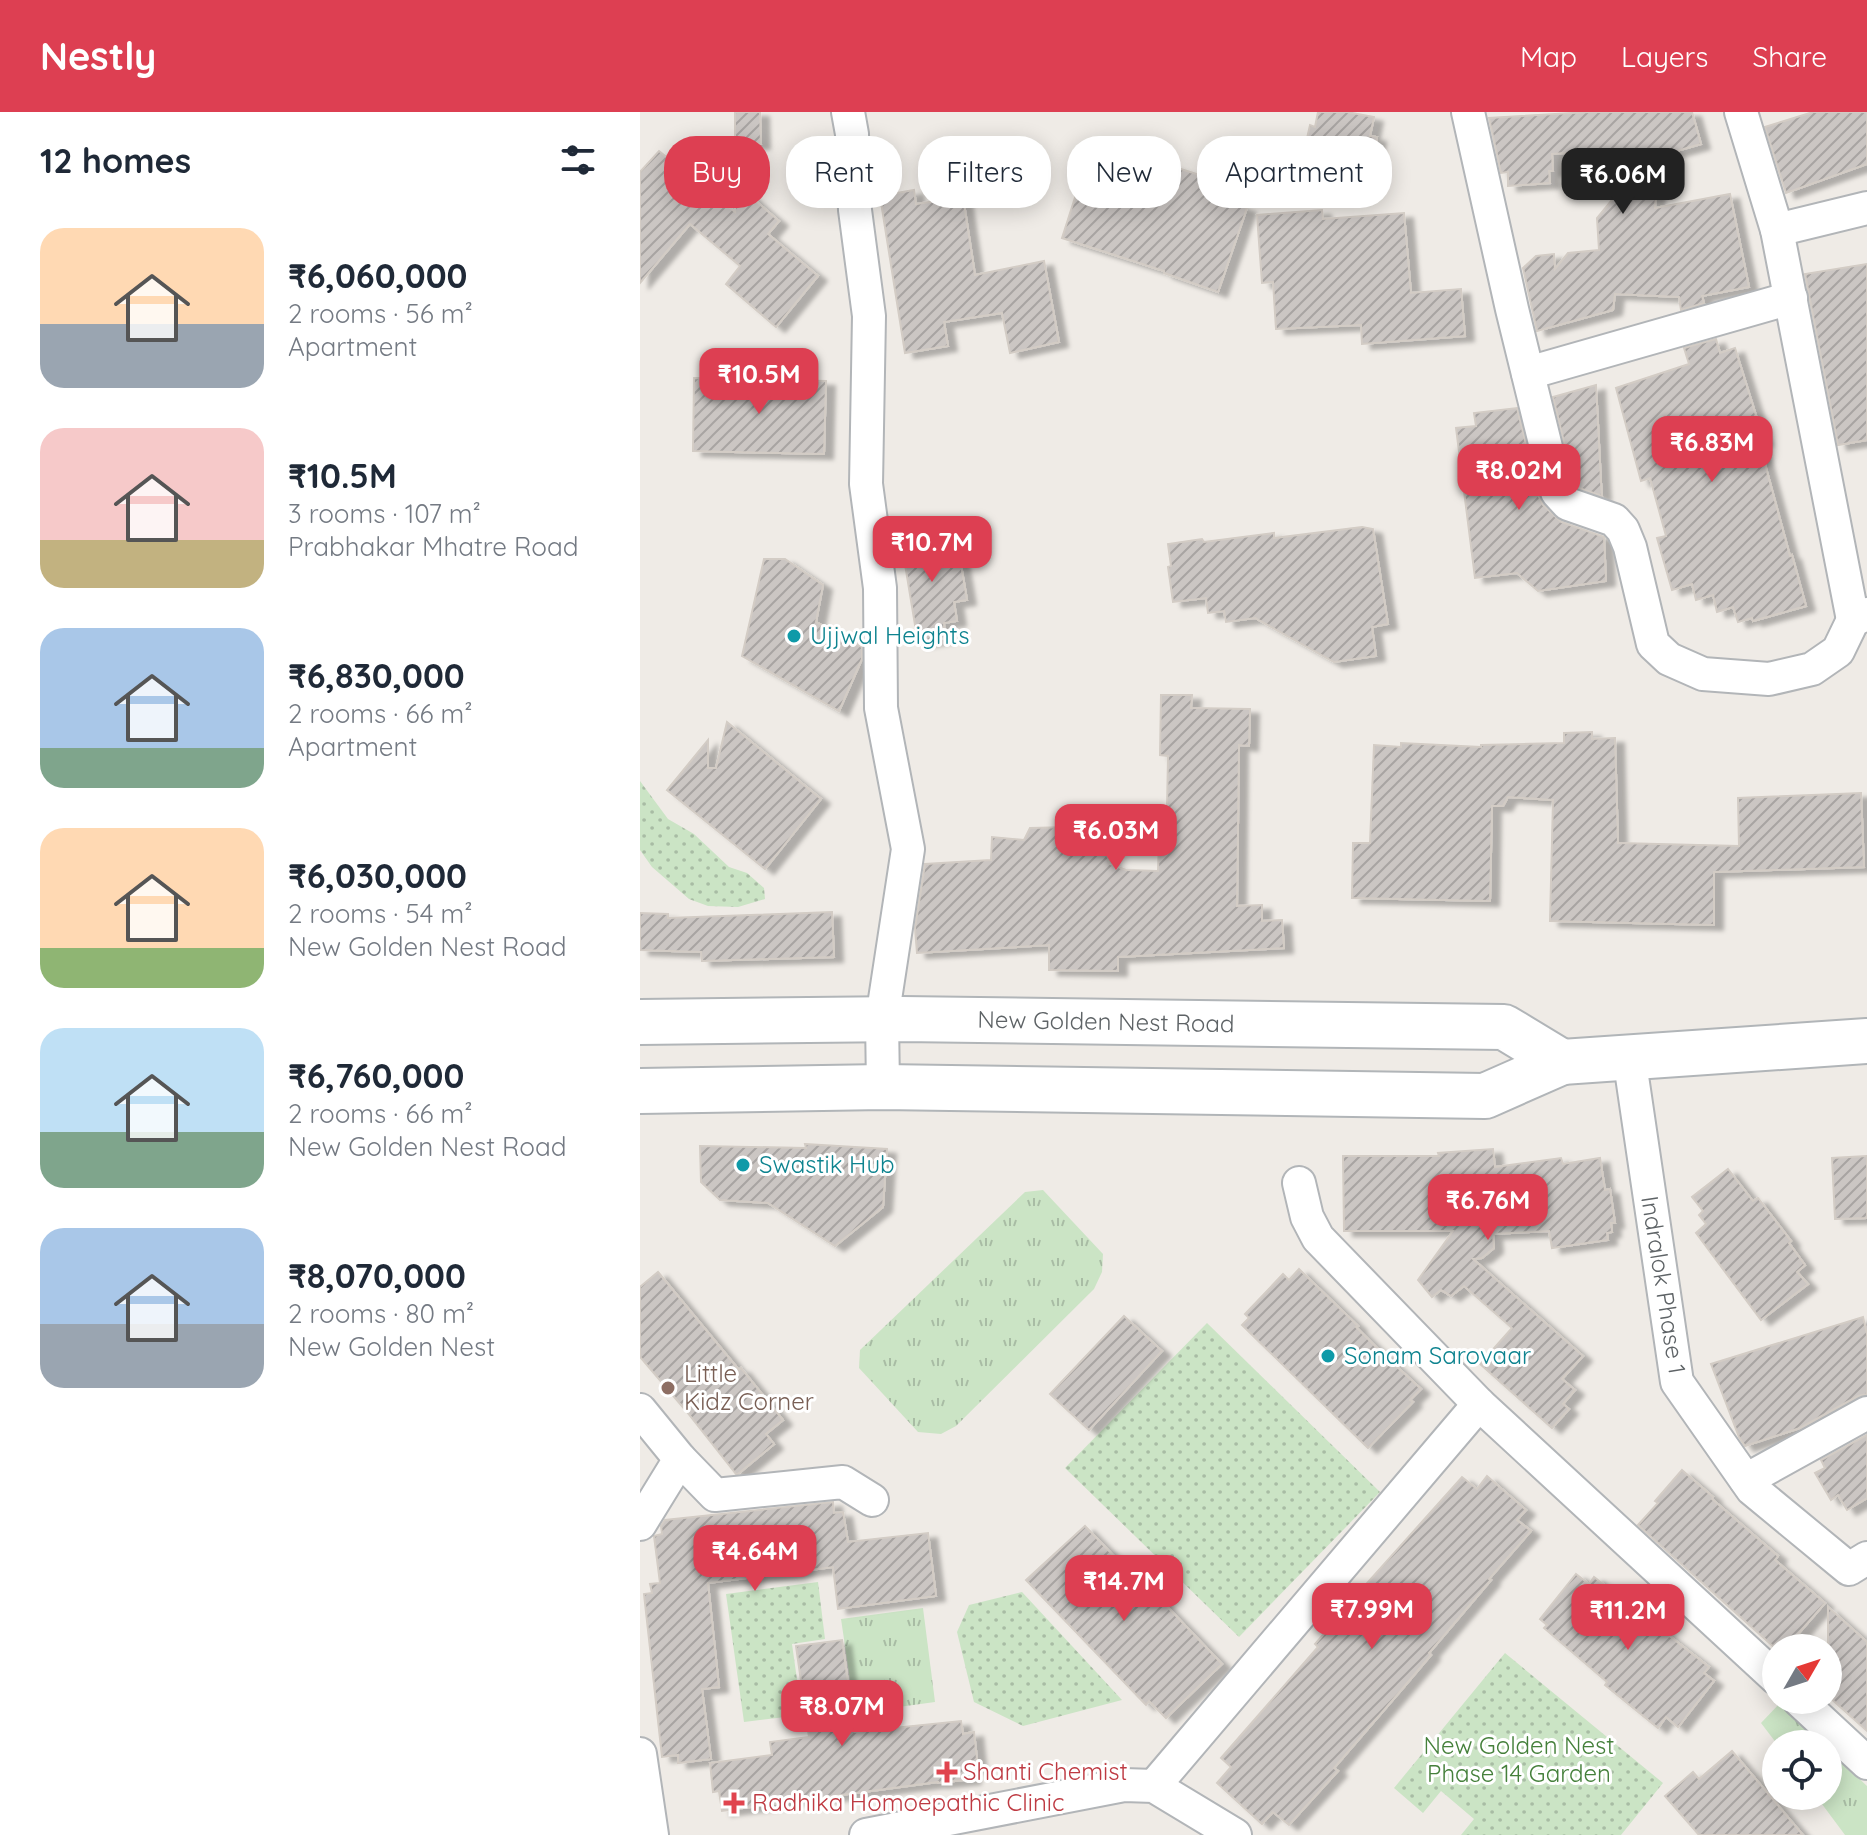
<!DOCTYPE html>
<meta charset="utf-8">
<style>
:root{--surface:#fff;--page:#f6f6f7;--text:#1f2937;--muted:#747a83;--accent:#dd3f52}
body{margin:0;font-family:Quicksand,sans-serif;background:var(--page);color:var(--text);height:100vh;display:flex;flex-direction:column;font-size:30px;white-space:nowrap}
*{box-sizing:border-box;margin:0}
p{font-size:26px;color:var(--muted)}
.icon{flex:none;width:44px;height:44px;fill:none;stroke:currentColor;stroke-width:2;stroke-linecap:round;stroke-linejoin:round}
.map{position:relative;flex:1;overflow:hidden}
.drawer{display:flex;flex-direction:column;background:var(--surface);width:640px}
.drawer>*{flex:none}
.banner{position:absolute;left:24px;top:24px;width:760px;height:72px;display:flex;gap:16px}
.needle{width:52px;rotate:51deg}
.controls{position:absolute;left:1122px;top:1522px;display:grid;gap:16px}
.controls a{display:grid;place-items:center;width:80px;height:80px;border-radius:50%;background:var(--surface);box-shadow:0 4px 20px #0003;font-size:40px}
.price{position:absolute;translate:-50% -68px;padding:0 18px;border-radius:16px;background:var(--accent);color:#fff;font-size:26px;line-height:52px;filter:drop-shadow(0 2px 4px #0008)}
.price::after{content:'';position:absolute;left:50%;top:48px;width:24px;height:18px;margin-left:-12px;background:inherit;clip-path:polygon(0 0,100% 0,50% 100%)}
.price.on{background:#222;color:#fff}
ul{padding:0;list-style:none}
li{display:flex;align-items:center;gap:24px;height:200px;padding:0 40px}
li span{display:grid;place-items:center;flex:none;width:224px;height:160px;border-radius:24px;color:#555}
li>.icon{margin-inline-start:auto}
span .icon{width:96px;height:96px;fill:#fffc;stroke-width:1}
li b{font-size:34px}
h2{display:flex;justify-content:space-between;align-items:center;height:96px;padding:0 40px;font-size:34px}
.pill{padding:0 28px;border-radius:32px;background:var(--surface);box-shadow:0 4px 20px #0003;font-size:28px;line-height:72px}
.pill.on{background:var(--accent);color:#fff}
header{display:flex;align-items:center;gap:48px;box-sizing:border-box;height:112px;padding:0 40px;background:var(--accent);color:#fff}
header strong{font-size:38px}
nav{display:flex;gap:44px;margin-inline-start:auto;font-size:28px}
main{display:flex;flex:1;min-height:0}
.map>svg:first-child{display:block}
.grass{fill:url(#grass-dots)}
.park{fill:url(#park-tufts)}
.building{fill:url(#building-hatch);stroke:#d3ccc5;stroke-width:2;filter:url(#shadow)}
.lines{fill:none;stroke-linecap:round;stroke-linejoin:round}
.street-casing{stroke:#b2b5b8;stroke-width:36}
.secondary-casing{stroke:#b1b5b8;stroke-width:48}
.street{stroke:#fff;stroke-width:32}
.secondary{stroke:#fff;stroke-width:44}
.culture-dot{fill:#0f9aa8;stroke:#fff;stroke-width:3}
.education-dot{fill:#8d6e63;stroke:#fff;stroke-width:3}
.health-dot{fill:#e0444e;stroke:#fff;stroke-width:3}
.labels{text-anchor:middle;stroke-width:6;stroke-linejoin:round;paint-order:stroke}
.culture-label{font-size:24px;fill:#0d838f;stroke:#fff;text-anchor:start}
.street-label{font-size:24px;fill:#5e6366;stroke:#fff}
.education-label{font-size:24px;fill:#785e54;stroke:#fff;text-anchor:start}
.park-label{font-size:24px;fill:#45803b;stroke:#fff}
.health-label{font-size:24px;fill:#be3a42;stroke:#fff;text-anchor:start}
</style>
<header>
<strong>Nestly</strong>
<nav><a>Map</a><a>Layers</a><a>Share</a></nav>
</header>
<main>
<section class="drawer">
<h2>12 homes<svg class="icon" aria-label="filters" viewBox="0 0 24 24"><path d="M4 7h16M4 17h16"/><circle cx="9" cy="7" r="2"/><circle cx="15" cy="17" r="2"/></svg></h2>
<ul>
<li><span style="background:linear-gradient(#ffd9b3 60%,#9aa5b1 0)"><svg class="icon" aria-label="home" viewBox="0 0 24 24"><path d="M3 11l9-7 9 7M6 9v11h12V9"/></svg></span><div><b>₹6,060,000</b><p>2 rooms · 56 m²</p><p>Apartment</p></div></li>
<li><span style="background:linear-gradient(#f6c9c9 70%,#c2b280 0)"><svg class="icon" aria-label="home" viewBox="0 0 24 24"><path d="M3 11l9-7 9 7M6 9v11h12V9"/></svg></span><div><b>₹10.5M</b><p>3 rooms · 107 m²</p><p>Prabhakar Mhatre Road</p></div></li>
<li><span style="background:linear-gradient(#a9c7e8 75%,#7fa58c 0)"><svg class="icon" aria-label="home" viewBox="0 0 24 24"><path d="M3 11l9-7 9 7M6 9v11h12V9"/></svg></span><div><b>₹6,830,000</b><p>2 rooms · 66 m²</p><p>Apartment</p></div></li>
<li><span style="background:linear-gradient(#ffd9b3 75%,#8fb573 0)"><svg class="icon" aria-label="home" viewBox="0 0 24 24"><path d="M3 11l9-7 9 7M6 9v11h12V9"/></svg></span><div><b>₹6,030,000</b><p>2 rooms · 54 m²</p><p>New Golden Nest Road</p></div></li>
<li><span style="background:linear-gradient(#bfe0f5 65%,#7fa58c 0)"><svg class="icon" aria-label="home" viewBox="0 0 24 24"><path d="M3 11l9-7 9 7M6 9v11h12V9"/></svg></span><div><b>₹6,760,000</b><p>2 rooms · 66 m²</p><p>New Golden Nest Road</p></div></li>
<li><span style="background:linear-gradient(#a9c7e8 60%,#9aa5b1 0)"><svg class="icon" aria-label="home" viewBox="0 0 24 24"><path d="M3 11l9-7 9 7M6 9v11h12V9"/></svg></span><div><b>₹8,070,000</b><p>2 rooms · 80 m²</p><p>New Golden Nest</p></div></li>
</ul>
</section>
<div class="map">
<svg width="1227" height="1723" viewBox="0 0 1227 1723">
<defs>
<pattern id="grass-dots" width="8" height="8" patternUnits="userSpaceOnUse" patternTransform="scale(2)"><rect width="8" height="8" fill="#cbe4c5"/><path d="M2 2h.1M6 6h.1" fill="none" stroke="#a8bca4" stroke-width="1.8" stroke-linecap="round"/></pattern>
<pattern id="park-tufts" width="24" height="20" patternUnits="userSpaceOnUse" patternTransform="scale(2)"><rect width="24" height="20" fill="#cbe4c5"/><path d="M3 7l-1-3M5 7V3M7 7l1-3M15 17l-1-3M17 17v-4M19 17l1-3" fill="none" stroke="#a8bca4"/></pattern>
<pattern id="building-hatch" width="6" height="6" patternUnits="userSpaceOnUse" patternTransform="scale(2)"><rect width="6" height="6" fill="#cbc6c3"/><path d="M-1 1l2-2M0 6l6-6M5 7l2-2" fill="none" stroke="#a8a4a2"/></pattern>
<filter id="shadow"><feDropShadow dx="9" dy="5" stdDeviation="2" flood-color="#0004"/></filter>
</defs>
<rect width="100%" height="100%" fill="#efebe6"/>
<!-- grass -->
<g class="grass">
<polygon points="0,669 28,707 54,722 89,755 107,761 124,776 125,787 98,795 68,794 49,787 12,755 0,738"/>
<polygon points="567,1211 740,1380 599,1525 425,1356"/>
<polygon points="178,1470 185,1527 152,1532 162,1603 104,1610 86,1482"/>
<polygon points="382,1480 482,1588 383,1614 334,1590 317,1520 329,1493"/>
<polygon points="865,1541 1023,1671 981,1723 821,1723 834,1707 801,1679 783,1701 754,1676"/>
</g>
<!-- park -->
<g class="park">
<polygon points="403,1078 463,1142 462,1160 454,1177 316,1314 301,1322 278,1320 219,1256 220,1238 385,1080"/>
<polygon points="283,1496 295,1590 215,1601 201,1507"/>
<polygon points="1140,1591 1183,1632 1137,1632 1121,1611"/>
<polygon points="1188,1637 1227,1674 1227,1723 1205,1723 1176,1684 1188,1684"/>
</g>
<!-- building -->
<g class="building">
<polygon points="95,0 120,0 121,32 95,32"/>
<polygon points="678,0 707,0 734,5 730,24 737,25 731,58 663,44 670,13 675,15"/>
<polygon points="949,0 1052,0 1061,32 1019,44 1015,96 1090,82 1109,175 1062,184 1064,191 1041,198 1039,185 975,182 973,198 897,219 883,156 896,144 914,142 915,157 928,141 959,138 957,106 990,66 966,67 958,39 912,42 913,59 909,59 910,71 868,74 868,60 861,61 849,6"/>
<polygon points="1173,0 1227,0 1227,52 1146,81 1125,15"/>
<polygon points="463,32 600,76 595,92 607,96 578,180 524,161 524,159 422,126 448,45 458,49"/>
<polygon points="19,39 95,100 95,71 139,109 128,122 178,164 136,215 86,172 100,154 50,112 0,171 0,60"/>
<polygon points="274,78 276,92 323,85 335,163 404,149 419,230 370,241 362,201 304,210 308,234 265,241 240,84"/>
<polygon points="682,98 683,107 764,101 771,181 821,177 825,224 722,232 721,213 636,217 633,170 622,171 617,103"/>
<polygon points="1227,152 1227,328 1198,333 1165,162"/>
<polygon points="1076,227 1080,241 1095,236 1124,329 1119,330 1150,444 1152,443 1166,494 1113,509 1112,506 1098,510 1093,495 1077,500 1073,483 1056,488 1052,472 1032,478 1017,426 1026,424 1010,366 1001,369 976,276 1049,252 1044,236"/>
<polygon points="54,266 186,269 184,342 53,339"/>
<polygon points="956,273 961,370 962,384 939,376 934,371 913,285"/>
<polygon points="877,296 899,385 903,393 921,410 964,425 966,469 898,479 877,461 835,466 816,316 836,314 834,301"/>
<polygon points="722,415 733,417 748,512 732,515 736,544 694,550 615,506 586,510 584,499 568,501 566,486 533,490 528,455 531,454 528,432 562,427 564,430 634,421 634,426"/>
<polygon points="286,418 288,429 304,426 307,443 319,441 327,488 314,490 317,509 304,511 305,526 278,531 260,422"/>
<polygon points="124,447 145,447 183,473 176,510 222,535 222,547 199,599 102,544"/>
<polygon points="521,583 552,583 551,596 610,597 609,634 599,633 597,794 622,793 622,809 642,808 644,836 478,845 478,859 409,858 409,833 277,841 275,816 285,752 351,748 352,725 384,728 390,716 430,715 430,733 463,732 470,752 486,758 518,759 520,697 527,697 528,644 520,643"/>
<polygon points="87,610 181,687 125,757 27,678 68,628 68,656 76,656"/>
<polygon points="952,620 952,627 975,626 978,731 1099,734 1098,686 1221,681 1224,755 1074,760 1074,813 910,809 913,688 868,685 863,694 852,694 850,789 712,786 713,731 730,731 734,633 761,635 761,631 841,635 841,633 924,631 924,621"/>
<polygon points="192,800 194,845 62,849 61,840 0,838 0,801 28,802 28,806"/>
<polygon points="165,1032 247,1037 243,1095 195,1134 128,1091 80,1088 61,1070 60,1034 166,1036"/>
<polygon points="853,1037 855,1055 921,1046 923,1052 960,1046 965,1078 970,1077 975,1111 971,1111 972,1120 967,1121 968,1128 912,1136 909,1119 853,1122 854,1136 842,1146 833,1147 943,1244 922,1267 935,1278 923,1292 929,1297 912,1316 840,1252 872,1216 824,1174 811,1184 801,1178 792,1185 778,1168 813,1119 704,1119 703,1044 799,1044 798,1041"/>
<polygon points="1227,1044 1227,1106 1195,1107 1192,1046"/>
<polygon points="1088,1057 1113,1089 1118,1086 1151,1129 1149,1131 1165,1153 1157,1160 1168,1172 1121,1208 1056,1121 1066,1112 1059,1103 1063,1099 1052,1085"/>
<polygon points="659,1157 718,1214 716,1215 740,1239 781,1277 770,1288 773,1290 728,1336 602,1213 609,1206 605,1202 643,1162 649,1168"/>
<polygon points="18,1160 99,1258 101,1256 143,1308 126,1322 134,1332 98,1362 96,1362 47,1300 0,1245 0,1175"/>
<polygon points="484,1204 522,1239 449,1318 410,1282"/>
<polygon points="1223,1205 1227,1222 1227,1282 1218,1284 1160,1316 1105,1334 1099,1325 1071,1252"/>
<polygon points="1227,1323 1227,1386 1207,1398 1198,1383 1191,1388 1175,1361 1185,1356 1181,1348"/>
<polygon points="1042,1358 1073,1385 1072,1387 1138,1444 1135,1448 1185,1491 1146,1536 1136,1537 998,1413 1018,1391 1015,1389"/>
<polygon points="847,1364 886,1398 877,1408 891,1419 849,1467 851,1468 789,1541 791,1543 763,1576 694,1656 698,1659 649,1713 633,1700 622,1712 577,1671 591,1655 581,1646 678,1535 675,1532 705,1498 704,1497 822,1365 837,1377"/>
<polygon points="193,1390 194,1401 203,1400 208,1430 288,1421 296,1484 198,1497 193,1455 68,1471 79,1575 62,1577 71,1647 38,1651 38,1643 22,1645 4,1482 12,1481 10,1472 20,1471 14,1424 22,1422 21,1414 25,1408"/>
<polygon points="445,1414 492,1463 495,1461 582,1552 526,1606 509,1589 506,1593 386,1468"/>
<polygon points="936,1462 949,1472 954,1465 1069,1555 1064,1561 1074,1569 1038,1615 1026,1605 1018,1616 965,1573 967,1570 904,1516 907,1513 900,1507"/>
<polygon points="1188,1495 1227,1530 1227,1619 1188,1584"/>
<polygon points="202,1528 215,1620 321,1609 323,1622 334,1620 338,1656 331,1657 332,1667 298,1671 298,1670 82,1699 79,1679 73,1680 70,1651 132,1643 130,1630 169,1625 156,1534"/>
<polygon points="1092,1639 1163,1723 1059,1723 1025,1684 1053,1660 1059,1667"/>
</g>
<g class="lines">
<!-- street casing -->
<g class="street-casing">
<g id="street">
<polyline points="208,0 212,22 215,98 229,204 226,372 240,476 241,596 268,737 242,907 243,975"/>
<polyline points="828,0 872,197 917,380 928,392 974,408 983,418 990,435 1013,532 1029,547 1063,562 1129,567 1172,557 1198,539 1213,508 1227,502"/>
<polyline points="1101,0 1137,118 1213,508"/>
<polyline points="1137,118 1227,96"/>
<polyline points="888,261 1151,186"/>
<polyline points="989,944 1037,1270 1112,1377 1209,1457 1227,1446"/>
<polyline points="659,1071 667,1105 678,1126 839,1292"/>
<polyline points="0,1298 40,1347 0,1412"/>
<polyline points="40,1347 75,1383 203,1370 232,1388"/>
<polyline points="1106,1368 1227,1301"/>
<polyline points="1159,1588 1227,1651"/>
<polyline points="0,1642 12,1723"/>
<polyline points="514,1674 839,1292 1136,1566"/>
<polyline points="226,1723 484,1673 514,1674 595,1723"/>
</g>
</g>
<!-- secondary casing -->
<g class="secondary-casing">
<g id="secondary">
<polyline points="0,910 262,907 864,915 922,950 845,984 243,975 0,979"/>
<polyline points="922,950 1227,929"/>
</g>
</g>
<!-- street -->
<use href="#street" class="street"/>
<!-- secondary -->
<use href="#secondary" class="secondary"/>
</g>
<!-- markers -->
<g class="culture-dot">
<circle cx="154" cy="524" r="8"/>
<circle cx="103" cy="1053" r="8"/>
<circle cx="688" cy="1244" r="8"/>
</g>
<circle class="education-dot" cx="28" cy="1276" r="8"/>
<g class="health-dot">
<path d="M303 1648h8v8h8v8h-8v8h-8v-8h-8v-8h8z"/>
<path d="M90 1679h8v8h8v8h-8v8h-8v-8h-8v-8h8z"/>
</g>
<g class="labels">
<!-- culture labels -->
<g class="culture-label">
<text x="170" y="532">Ujjwal Heights</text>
<text x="119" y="1061">Swastik Hub</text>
<text x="704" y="1252">Sonam Sarovaar</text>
</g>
<!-- street labels -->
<g class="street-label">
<text transform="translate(466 910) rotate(1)" y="8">New Golden Nest Road</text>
<text transform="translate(1023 1173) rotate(81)" y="8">Indralok Phase 1</text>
</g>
<!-- education labels -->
<g class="education-label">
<text x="44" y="1270">Little<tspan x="44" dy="28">Kidz Corner</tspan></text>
</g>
<!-- park labels -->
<g class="park-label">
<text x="879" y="1642">New Golden Nest<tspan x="879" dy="28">Phase 14 Garden</tspan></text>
</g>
<!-- health labels -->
<g class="health-label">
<text x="323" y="1668">Shanti Chemist</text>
<text x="112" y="1699">Radhika Homoepathic Clinic</text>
</g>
</g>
</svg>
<div class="controls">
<a><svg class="needle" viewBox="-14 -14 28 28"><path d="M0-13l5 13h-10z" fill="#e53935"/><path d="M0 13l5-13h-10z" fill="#747a83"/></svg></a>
<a><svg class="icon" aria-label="locate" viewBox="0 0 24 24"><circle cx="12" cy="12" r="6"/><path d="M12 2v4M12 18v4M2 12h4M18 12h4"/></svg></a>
</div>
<b class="price on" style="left:983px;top:104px">₹6.06M</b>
<b class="price" style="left:119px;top:304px">₹10.5M</b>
<b class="price" style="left:1072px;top:372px">₹6.83M</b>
<b class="price" style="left:879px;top:400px">₹8.02M</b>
<b class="price" style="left:292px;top:472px">₹10.7M</b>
<b class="price" style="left:476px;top:760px">₹6.03M</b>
<b class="price" style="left:848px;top:1130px">₹6.76M</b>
<b class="price" style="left:115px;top:1481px">₹4.64M</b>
<b class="price" style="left:484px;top:1511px">₹14.7M</b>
<b class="price" style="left:732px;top:1539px">₹7.99M</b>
<b class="price" style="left:988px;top:1540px">₹11.2M</b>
<b class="price" style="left:202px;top:1636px">₹8.07M</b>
<div class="banner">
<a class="pill on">Buy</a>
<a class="pill">Rent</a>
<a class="pill">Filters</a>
<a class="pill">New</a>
<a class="pill">Apartment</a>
</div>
</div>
</main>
